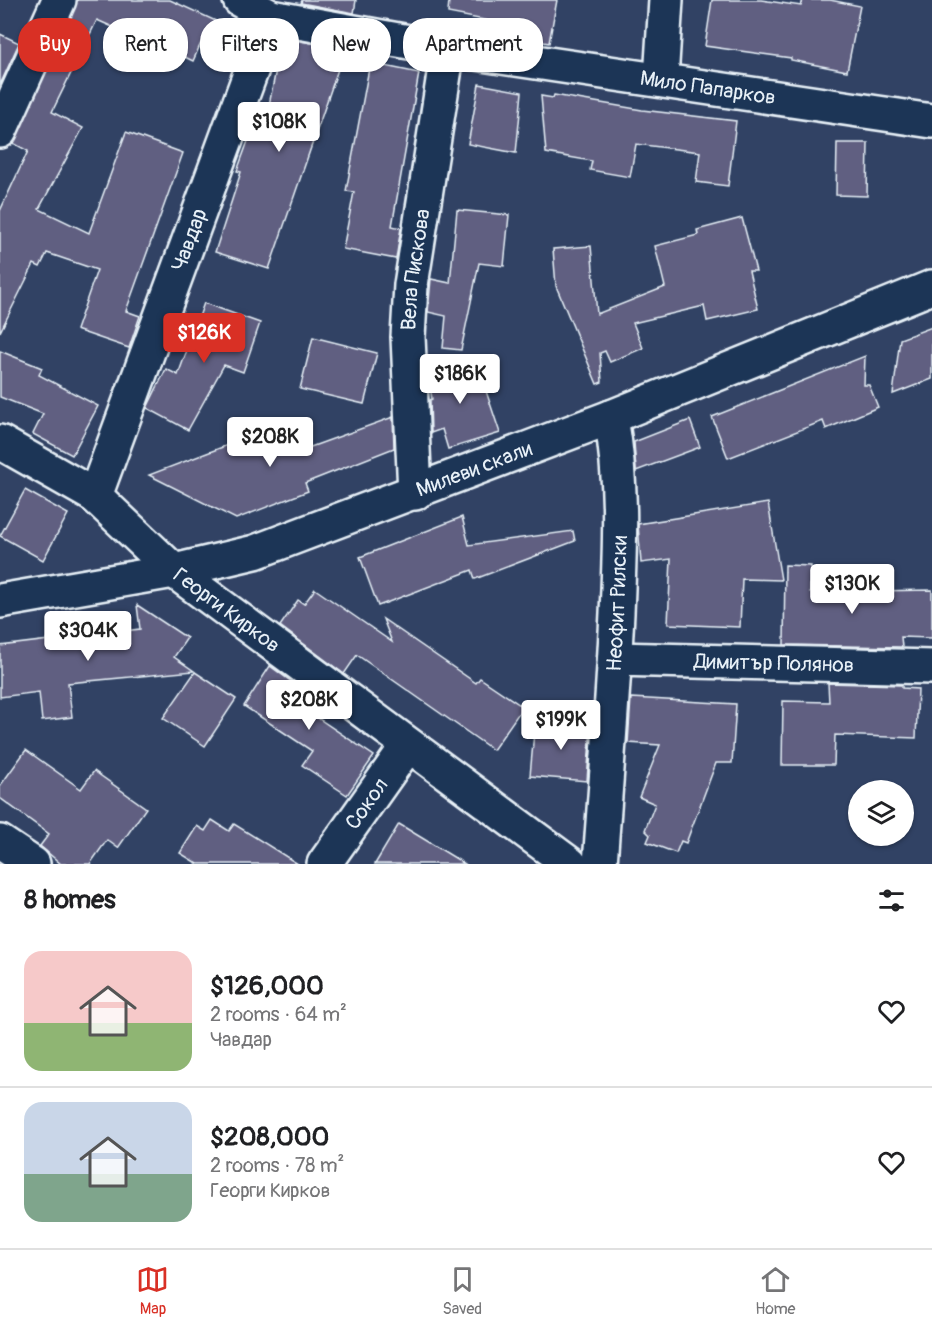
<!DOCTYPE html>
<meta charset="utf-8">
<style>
:root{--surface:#fff;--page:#f6f6f6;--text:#202124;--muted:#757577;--line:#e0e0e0;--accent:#d93025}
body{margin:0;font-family:Pangolin,sans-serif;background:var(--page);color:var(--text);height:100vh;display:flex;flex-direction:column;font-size:22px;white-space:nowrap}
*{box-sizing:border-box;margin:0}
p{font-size:20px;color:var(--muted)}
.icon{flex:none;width:33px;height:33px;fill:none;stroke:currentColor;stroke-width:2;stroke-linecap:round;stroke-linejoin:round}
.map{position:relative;height:864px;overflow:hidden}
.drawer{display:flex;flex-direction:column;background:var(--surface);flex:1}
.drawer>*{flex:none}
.top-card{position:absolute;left:18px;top:18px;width:600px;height:54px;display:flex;gap:12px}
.tools{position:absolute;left:848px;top:780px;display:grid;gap:12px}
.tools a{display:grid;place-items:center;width:66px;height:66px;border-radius:50%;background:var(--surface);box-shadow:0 2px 4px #0004;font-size:30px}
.price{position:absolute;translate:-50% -51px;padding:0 14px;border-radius:6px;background:#fff;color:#222;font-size:20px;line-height:39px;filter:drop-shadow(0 2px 3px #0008)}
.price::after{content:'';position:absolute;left:50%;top:36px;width:18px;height:14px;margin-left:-9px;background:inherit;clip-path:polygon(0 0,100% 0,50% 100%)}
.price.active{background:var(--accent);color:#fff}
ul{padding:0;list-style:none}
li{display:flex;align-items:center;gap:18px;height:150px;padding:0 24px}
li+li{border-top:2px solid var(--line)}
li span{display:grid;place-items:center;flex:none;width:168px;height:120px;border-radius:18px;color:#555}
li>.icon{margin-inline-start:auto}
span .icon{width:72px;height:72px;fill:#fffc;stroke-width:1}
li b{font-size:26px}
h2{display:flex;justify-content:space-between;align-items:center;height:72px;padding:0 24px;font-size:26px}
.chip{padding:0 21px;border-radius:24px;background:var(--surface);box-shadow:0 2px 4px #0004;font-size:21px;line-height:54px}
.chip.active{background:var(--accent);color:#fff}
.tab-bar{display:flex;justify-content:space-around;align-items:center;height:84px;border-top:2px solid var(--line);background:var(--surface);font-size:16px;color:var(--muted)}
.tab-bar a{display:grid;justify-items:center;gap:3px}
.tab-bar .active{color:var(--accent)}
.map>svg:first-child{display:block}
.building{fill:#605f81;stroke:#e8f1f8;stroke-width:1.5}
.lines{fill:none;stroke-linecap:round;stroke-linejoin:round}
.minor-casing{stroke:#e8f1f8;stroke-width:38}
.minor{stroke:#1d3557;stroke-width:33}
.labels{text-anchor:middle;stroke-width:4.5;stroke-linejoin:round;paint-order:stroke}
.street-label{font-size:21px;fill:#e8f1f8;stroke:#1d3557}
</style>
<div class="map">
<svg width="932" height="864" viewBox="0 0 932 864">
<rect width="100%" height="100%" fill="#314264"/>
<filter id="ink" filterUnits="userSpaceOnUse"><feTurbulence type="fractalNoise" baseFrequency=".0167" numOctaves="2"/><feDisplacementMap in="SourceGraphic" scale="12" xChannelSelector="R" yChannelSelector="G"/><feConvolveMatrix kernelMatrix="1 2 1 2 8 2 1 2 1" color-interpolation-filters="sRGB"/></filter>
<g filter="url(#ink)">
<!-- building -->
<g class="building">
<polygon points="77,0 170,0 240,32 229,56 201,43 193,61 158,44 162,33 139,23 133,33 126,29 124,32 97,20 52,112 83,128 39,209 89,233 126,132 183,153 126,311 140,316 129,348 76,330 97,270 47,253 40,267 34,264 0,332 0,211 28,151 13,143"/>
<polygon points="302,0 356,0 354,13 301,3"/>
<polygon points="449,0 557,0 549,43 519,38 521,27 448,13"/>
<polygon points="712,0 761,0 801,6 803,0 830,0 860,6 847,71 791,60 791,58 705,46"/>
<polygon points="0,34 19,43 0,85"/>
<polygon points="295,40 345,49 269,269 215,252 241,172 237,171 255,122 265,126 280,49 292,52"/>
<polygon points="370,63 419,73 392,226 401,228 396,259 343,249 354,192 346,191"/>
<polygon points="479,84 522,92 516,153 468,144"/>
<polygon points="554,95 642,110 736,121 728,186 696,182 700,152 636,144 630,177 590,170 592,161 546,153 541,96 553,98"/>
<polygon points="837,143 868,143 867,196 836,195"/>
<polygon points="457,210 509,215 504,266 479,263 461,350 443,348 446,316 428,312 431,279 450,283"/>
<polygon points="742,218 756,271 749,271 758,309 707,321 704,306 633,323 643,348 610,362 605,351 600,353 602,382 597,384 556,286 553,249 591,246 597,314 665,287 655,246 698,235 697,230"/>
<polygon points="204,303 260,323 243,372 224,365 188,430 147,408 166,369 178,375"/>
<polygon points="932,327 932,379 893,394 900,339"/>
<polygon points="313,337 377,353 364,404 300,389"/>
<polygon points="0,351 42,368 39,375 98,406 72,455 33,434 43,414 0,397"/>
<polygon points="865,356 864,385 869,385 878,407 826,429 823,421 728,458 712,417"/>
<polygon points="470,359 479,389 485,388 500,433 448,449 442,429 431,433 430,400 432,399 428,371"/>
<polygon points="393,417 394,448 305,483 308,491 236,519 149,475 283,424 294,453"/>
<polygon points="690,420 700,447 636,471 634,442"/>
<polygon points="25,490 68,514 43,560 0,536"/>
<polygon points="768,503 781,580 742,579 740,627 668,624 671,559 641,563 638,524"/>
<polygon points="462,517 469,545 573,531 575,541 475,579 472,570 378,606 360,557"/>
<polygon points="785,565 811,566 810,592 932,590 932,638 901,637 902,647 784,645"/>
<polygon points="315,589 392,642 383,619 476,683 480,678 523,707 493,750 357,655 344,674 280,626 298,600 304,604"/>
<polygon points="137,605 187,638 174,657 194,671 68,683 72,717 42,721 39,692 0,697 0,646 140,629"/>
<polygon points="270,666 323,705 315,716 374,756 347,795 302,765 312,751 244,706"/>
<polygon points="195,672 236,699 205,746 163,718"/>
<polygon points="828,683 902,685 902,688 918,689 916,738 835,735 834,765 782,765 783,701 829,702"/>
<polygon points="631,698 736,704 732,763 716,763 686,843 681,841 676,853 647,842 650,835 645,830 655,804 639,797 660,745 628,743"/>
<polygon points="535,721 591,726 587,781 530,776"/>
<polygon points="26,750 81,789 94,771 146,808 118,848 107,840 90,864 61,864 40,846 49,834 0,798 0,786"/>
<polygon points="212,820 229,831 234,824 298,864 198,864 180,853 197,826 205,831"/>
<polygon points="399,824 465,864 375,864"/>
</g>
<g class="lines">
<!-- minor casing -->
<g class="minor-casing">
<g id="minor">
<path id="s1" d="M 240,0 L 271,17 L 448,49 L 932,121"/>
<polyline points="661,79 666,0"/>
<polyline points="0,131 59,0"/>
<path id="s2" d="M 0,442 L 95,496 L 174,571 L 570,864"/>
<path id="s3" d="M 415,493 L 408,337 L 411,285 L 448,49"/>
<path id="s4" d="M 95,496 L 271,17"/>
<path id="s5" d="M 0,601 L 174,571 L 255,552 L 611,417 L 932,287"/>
<path id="s6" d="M 615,659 L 932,667"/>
<polyline points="0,842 33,864"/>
<path id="s7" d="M 324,864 L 408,745"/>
<path id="s8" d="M 600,864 C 606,780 613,697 617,613 C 620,542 623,487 611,417"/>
</g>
</g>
<!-- minor -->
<use href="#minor" class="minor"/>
</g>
</g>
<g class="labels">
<!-- street labels -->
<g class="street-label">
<text dy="7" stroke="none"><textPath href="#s1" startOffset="478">Мило Папарков</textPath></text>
<text dy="7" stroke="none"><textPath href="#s4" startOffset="273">Чавдар</textPath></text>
<text dy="7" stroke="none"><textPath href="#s3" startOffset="224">Вела Пискова</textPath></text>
<text dy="7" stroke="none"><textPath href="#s5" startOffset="494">Милеви скали</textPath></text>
<text dy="7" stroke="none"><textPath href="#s8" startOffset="261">Неофит Рилски</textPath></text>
<text dy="7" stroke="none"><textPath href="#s2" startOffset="284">Георги Кирков</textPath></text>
<text dy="7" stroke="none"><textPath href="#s6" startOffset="159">Димитър Полянов</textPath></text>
<text dy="7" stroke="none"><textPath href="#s7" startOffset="74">Сокол</textPath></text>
</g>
</g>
</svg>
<div class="tools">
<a><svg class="icon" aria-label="layers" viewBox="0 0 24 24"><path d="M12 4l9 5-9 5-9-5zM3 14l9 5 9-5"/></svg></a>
</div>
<b class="price" style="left:279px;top:153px">$108K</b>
<b class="price active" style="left:204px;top:364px">$126K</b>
<b class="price" style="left:460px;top:405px">$186K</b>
<b class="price" style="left:270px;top:468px">$208K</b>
<b class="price" style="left:852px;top:615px">$130K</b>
<b class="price" style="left:88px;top:662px">$304K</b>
<b class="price" style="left:309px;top:731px">$208K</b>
<b class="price" style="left:561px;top:751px">$199K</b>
<div class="top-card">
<a class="chip active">Buy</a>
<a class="chip">Rent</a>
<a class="chip">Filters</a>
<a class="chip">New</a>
<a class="chip">Apartment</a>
</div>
</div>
<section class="drawer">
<h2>8 homes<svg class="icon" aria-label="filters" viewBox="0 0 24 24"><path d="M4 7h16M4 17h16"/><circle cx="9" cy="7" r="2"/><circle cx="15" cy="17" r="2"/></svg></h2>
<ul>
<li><span style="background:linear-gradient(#f6c9c9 60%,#8fb573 0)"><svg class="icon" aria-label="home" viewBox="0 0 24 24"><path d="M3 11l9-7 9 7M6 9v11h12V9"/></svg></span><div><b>$126,000</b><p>2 rooms · 64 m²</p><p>Чавдар</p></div><svg class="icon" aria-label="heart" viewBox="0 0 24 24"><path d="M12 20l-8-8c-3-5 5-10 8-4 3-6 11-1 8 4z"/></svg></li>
<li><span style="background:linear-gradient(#c9d6e8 60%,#7fa58c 0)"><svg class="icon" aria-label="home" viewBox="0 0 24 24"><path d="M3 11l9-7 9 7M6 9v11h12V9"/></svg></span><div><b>$208,000</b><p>2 rooms · 78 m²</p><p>Георги Кирков</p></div><svg class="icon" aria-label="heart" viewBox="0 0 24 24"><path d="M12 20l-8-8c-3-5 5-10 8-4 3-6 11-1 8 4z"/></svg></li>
</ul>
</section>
<nav class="tab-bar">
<a class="active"><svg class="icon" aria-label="map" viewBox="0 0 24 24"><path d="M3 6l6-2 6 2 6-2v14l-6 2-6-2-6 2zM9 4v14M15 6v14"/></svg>Map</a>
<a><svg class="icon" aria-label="saved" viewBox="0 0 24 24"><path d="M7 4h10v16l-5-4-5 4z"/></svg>Saved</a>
<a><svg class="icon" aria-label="home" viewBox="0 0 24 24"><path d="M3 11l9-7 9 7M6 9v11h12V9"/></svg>Home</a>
</nav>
